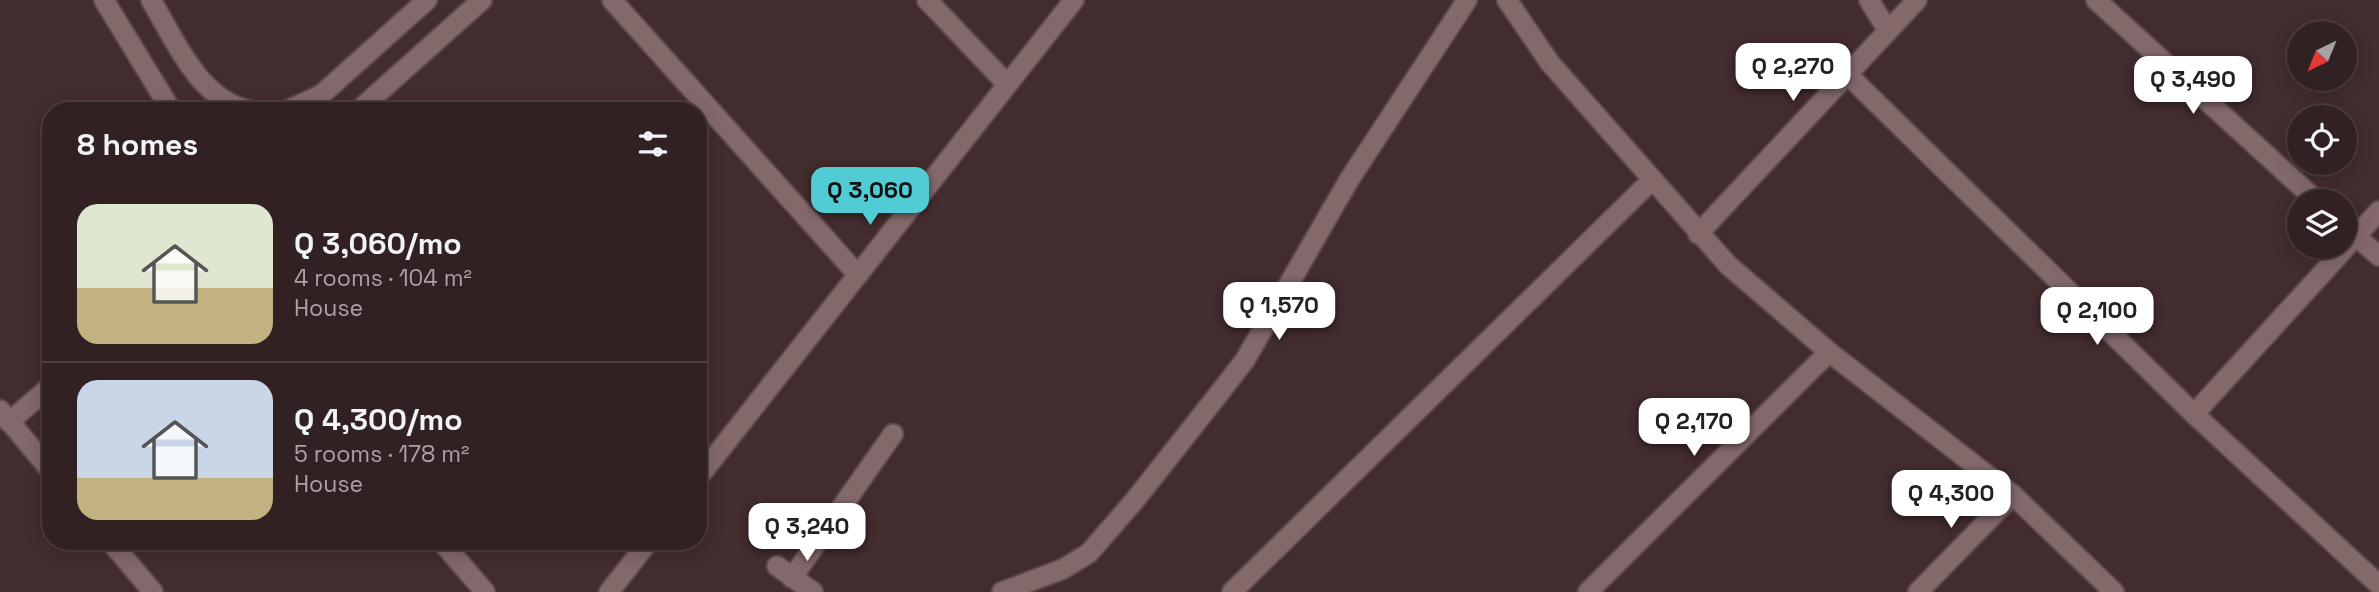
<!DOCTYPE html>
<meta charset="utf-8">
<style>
:root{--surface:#322122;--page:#3d2e2f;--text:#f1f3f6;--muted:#a8a3a5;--line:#4d3e40;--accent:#51ccd4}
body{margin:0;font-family:"Space Grotesk",sans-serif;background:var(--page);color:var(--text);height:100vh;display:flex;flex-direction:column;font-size:26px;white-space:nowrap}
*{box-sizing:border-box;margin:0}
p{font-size:23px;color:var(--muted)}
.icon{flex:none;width:38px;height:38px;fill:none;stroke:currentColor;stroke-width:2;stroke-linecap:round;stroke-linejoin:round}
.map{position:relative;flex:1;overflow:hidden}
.sheet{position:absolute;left:42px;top:102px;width:665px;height:448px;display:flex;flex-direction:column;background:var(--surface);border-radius:28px;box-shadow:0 4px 18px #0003,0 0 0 2px var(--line)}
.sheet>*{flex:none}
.needle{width:46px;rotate:223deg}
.tools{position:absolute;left:2287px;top:21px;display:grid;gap:14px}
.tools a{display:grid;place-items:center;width:70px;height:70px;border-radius:50%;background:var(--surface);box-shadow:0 4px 18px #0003,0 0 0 2px var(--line);font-size:35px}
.price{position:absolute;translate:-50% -60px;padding:0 16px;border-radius:14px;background:#fff;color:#222;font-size:23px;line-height:46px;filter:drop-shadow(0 2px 4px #0008)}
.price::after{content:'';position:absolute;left:50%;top:42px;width:21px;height:16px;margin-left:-10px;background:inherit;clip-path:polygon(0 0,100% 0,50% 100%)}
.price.active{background:var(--accent);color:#111}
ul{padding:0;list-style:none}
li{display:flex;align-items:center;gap:21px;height:175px;padding:0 35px}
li+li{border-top:2px solid var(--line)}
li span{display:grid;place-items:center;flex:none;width:196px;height:140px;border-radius:21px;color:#555}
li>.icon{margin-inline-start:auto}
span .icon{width:84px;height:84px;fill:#fffc;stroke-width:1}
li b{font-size:30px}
h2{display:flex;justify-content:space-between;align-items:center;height:84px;padding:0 35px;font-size:30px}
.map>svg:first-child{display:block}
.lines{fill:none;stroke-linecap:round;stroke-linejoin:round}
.minor-casing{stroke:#5c494a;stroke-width:23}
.tertiary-casing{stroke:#5c494a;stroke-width:23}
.minor{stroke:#84696b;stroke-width:19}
.tertiary{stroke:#84696b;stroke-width:19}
</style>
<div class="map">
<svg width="2379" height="592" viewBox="0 0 2379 592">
<rect width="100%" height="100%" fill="#432c2e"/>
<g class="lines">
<!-- minor casing -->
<g class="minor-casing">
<g id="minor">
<polyline points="104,0 171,110"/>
<path d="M 151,0 C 175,40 199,100 249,110"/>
<polyline points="612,0 858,275"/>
<polyline points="927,0 1007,84"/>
<polyline points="1869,0 1888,31"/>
<polyline points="2096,0 2317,201"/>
<polyline points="1847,74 2194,414 2379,585"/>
<polyline points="288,110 321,95 427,0"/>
<polyline points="359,110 482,0"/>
<polyline points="2345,227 2379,256"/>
<polyline points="1698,234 1917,0"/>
<polyline points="0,410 51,471"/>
<polyline points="2194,414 2379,211"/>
<polyline points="9,422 51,386"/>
<polyline points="698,478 1074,0"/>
<polyline points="110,541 153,592"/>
<polyline points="441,541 485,592"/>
<polyline points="777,566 813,592"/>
<polyline points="792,578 893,434"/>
<polyline points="609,592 649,541"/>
<polyline points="1002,592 1063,569 1089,553 1135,500 1210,405 1245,360 1349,180 1467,0"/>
<polyline points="1232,592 1652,180"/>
<polyline points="1588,592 1829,352"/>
<polyline points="1918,592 2013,495"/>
</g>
</g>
<!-- tertiary casing -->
<g class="tertiary-casing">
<polyline id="tertiary" points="1507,0 1550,63 1728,265 1829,352 2013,495 2114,592"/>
</g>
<!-- minor -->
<use href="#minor" class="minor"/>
<!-- tertiary -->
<use href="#tertiary" class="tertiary"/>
</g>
</svg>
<div class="tools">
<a><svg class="needle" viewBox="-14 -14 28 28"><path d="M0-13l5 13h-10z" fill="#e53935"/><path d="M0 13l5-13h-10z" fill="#a8a3a5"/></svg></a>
<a><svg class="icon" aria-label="locate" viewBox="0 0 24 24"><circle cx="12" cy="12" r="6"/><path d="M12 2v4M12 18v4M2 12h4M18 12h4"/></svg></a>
<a><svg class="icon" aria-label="layers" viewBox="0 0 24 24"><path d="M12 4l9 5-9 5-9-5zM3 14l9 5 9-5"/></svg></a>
</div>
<b class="price" style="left:1793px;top:103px">Q 2,270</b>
<b class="price" style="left:2193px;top:116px">Q 3,490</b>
<b class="price active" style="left:870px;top:227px">Q 3,060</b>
<b class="price" style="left:1279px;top:342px">Q 1,570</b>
<b class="price" style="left:2097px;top:347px">Q 2,100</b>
<b class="price" style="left:1694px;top:458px">Q 2,170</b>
<b class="price" style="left:1951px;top:530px">Q 4,300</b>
<b class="price" style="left:807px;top:563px">Q 3,240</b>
<section class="sheet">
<h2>8 homes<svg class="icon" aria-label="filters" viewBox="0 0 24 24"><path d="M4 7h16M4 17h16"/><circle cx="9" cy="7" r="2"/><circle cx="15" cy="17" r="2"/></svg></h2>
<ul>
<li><span style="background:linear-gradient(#dfe7d0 60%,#c2b280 0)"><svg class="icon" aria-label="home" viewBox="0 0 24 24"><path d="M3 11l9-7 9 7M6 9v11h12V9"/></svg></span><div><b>Q 3,060/mo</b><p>4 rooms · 104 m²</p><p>House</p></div></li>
<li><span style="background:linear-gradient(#c9d6e8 70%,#c2b280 0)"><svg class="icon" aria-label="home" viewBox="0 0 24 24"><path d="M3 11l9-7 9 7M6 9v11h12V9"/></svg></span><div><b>Q 4,300/mo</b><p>5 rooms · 178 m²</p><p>House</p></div></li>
</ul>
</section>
</div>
